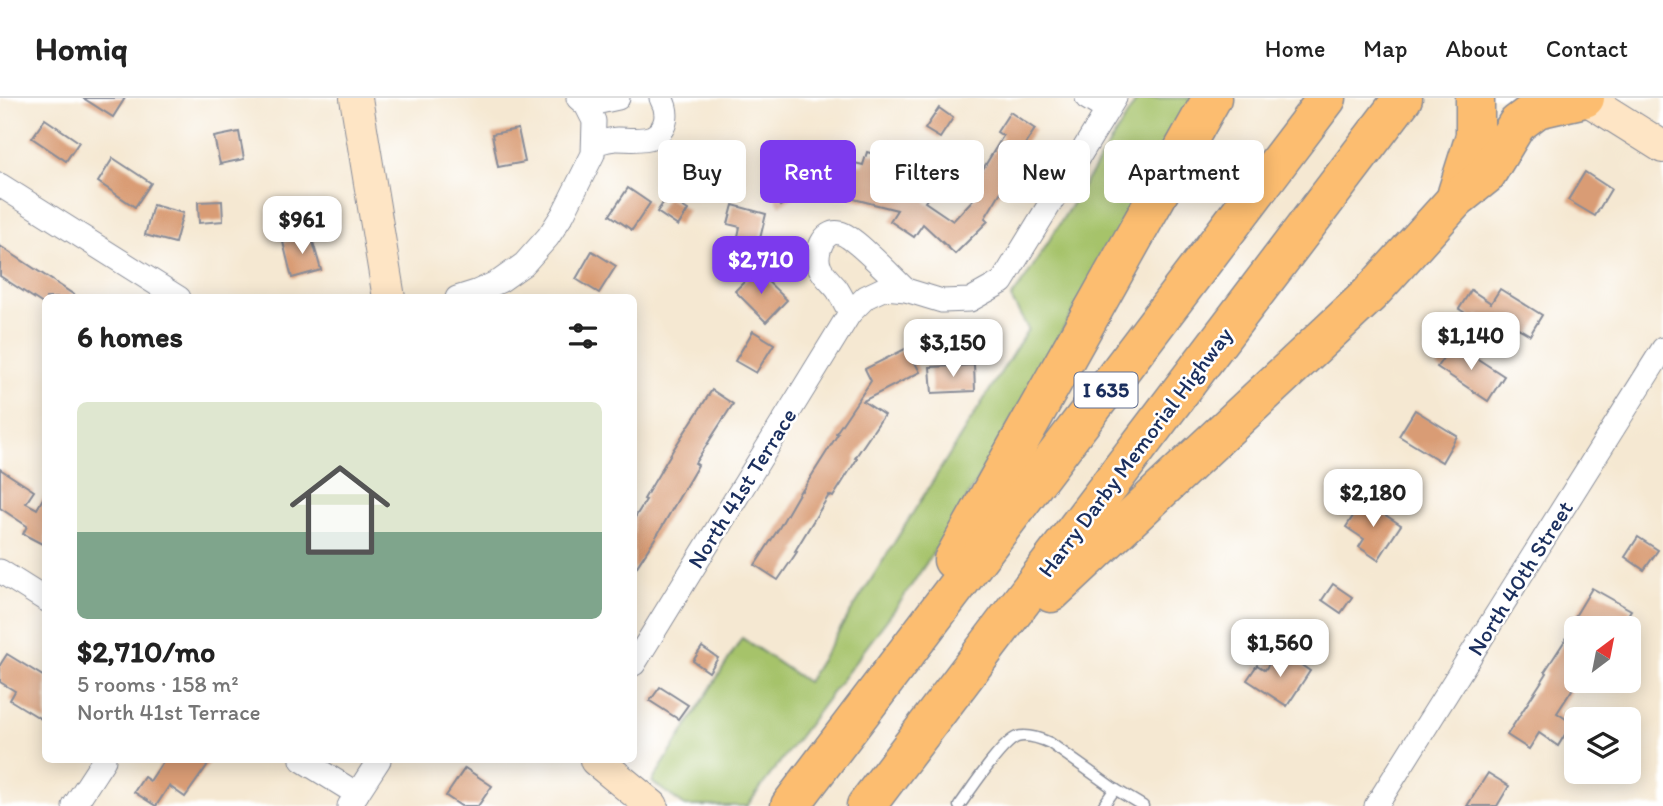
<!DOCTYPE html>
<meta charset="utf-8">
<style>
:root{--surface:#fff;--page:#f6f6f6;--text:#222;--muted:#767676;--line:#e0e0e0;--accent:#7c3aed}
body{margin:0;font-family:Itim,sans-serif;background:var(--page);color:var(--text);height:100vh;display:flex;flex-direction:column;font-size:26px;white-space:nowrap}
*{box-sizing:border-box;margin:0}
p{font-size:23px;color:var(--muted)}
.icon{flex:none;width:38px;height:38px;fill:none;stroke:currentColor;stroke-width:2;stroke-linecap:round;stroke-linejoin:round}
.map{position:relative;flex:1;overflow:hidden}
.sheet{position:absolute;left:42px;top:196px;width:595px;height:469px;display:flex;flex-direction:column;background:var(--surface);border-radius:10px;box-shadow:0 4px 18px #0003}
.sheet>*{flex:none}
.guide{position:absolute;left:658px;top:42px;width:665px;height:63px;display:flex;gap:14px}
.needle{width:46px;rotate:32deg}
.tools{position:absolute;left:1564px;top:518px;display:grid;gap:14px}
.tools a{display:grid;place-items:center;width:77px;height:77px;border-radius:10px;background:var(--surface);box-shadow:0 4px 18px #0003;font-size:35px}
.price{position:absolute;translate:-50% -60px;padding:0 16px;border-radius:14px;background:#fff;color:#222;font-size:23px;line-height:46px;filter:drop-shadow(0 2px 4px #0008)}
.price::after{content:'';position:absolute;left:50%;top:42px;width:21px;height:16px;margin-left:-10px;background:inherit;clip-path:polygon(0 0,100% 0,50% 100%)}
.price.active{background:var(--accent);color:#fff}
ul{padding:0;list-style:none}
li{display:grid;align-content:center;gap:14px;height:371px;padding:0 35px}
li+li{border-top:2px solid var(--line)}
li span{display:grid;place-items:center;height:217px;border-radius:10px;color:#555}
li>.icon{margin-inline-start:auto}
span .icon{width:126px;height:126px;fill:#fffc;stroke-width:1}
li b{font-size:30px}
h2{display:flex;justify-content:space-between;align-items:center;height:84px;padding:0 35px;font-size:30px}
.chip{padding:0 24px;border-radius:10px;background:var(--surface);box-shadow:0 4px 18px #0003;font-size:24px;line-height:63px}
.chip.active{background:var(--accent);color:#fff}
header{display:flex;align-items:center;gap:42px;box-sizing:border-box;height:98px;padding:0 35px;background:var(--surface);border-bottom:2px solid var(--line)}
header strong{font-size:33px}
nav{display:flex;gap:38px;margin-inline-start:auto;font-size:24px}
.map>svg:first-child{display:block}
.green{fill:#a6c36b;stroke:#607964;stroke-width:2}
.building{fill:#d99c75}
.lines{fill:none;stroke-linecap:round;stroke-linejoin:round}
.service-casing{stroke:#888c98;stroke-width:13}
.minor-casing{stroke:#888c98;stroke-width:25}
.secondary-casing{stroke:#888c98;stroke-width:34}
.motorway-casing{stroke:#888c98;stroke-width:41}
.service{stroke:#fff;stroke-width:10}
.minor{stroke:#fff;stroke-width:23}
.secondary{stroke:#fee5c5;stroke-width:32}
.motorway{stroke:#fcbd6f;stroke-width:38}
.labels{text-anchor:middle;stroke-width:5;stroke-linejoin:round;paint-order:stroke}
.shield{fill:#fff;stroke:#5f6d8e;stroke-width:2}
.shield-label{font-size:21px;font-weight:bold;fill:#1b2f5e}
.street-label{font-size:23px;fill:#1b2f5e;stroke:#fff}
</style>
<header>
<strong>Homiq</strong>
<nav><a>Home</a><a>Map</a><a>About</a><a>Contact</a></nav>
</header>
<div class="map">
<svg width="1663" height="708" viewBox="0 0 1663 708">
<rect width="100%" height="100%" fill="#fff"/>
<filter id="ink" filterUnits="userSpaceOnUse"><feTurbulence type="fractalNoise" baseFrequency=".0143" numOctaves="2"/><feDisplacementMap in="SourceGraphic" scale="14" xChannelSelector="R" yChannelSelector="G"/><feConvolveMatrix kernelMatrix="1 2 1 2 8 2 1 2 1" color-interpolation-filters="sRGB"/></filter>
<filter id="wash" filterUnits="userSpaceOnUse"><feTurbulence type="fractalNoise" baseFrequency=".00686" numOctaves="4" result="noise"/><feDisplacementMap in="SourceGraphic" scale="28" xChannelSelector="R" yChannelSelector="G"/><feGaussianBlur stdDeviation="1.57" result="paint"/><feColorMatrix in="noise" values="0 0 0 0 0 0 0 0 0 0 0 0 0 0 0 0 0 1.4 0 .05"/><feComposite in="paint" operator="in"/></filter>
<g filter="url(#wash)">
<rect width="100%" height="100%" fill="#f5e8d2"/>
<!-- green -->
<polygon class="green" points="1138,0 1195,0 951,428 901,503 747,708 685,708 652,684 742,540 807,584 1028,231 1011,200 1027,178"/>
<g id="blocks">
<!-- building -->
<g class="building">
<polygon points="83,0 125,0 113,19"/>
<polygon points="939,10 953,20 940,40 925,31"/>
<polygon points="1010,14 1035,31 1016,60 1020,62 985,120 988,123 955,156 923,126 914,139 890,123 897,112 850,100 852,92 832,87 838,61 863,67 867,54 888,60 887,63 932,93 925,104 953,123 980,94 972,89 1003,38 997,34"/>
<polygon points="45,21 79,44 66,63 32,40"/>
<polygon points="518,31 525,64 498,69 492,36"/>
<polygon points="239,34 244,61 220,66 214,39"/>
<polygon points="686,47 710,65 694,86 670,67"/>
<polygon points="113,60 151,85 135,109 98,84"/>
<polygon points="806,62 819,83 780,108 767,87"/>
<polygon points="1585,74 1611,91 1595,118 1568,102"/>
<polygon points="628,90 650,105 632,132 610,117"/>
<polygon points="667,99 688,112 678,128 657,114"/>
<polygon points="222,103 223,123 199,125 198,104"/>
<polygon points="153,107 183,115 175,145 145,137"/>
<polygon points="733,107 766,116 757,153 736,148 740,129 728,126"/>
<polygon points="311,137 321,172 292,180 283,144"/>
<polygon points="0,148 79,200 46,200 46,208 0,178"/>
<polygon points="592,153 616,168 599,195 576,181"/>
<polygon points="756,172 787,202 766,224 735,193"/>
<polygon points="1500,191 1542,217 1530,237 1518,230 1513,239 1478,217 1475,221 1459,211 1471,192 1491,205"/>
<polygon points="753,233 774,246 756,275 735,263"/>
<polygon points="1453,245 1504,278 1488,303 1437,269"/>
<polygon points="907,250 920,274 863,303 884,317 855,360 857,361 833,399 829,397 795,453 797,454 778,482 755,467 779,430 801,392 802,393 838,336 836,335 871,283 865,271"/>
<polygon points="974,267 975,293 932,295 930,269"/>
<polygon points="712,292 733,306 695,365 698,367 659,434 634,473 634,421 646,402 644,401 673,352"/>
<polygon points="1415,312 1457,338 1442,364 1399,338"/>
<polygon points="0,371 34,393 26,405 37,411 46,395 46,448 23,436 27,428 0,410"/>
<polygon points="1363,403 1401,427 1378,462 1359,449 1364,441 1346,429"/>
<polygon points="1638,439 1658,452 1644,472 1625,459"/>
<polygon points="1333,486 1352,499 1341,515 1322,502"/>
<polygon points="1592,490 1631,512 1620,530 1577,530 1577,584 1557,615 1572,625 1558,648 1539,635 1529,651 1507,637 1547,575 1545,573 1573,530 1568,530"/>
<polygon points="702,549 718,560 709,574 693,563"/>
<polygon points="7,556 46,580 46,624 10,602 15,593 0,584 0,567"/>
<polygon points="1274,558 1290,568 1294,562 1310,573 1287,608 1247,582 1257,567 1265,572"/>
<polygon points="660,589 688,607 678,621 650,603"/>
<polygon points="164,662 211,662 185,699 169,688 156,708 134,694 144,679 150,683"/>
<polygon points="465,670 492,688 478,708 461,708 446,698"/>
<polygon points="1488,675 1509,688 1497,708 1467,708"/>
</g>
</g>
</g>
<g filter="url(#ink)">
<use href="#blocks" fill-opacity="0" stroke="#888c98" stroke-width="2"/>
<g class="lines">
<!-- service casing -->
<g class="service-casing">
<g id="service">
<path d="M 959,708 C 970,693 1001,645 1017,639 C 1027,636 1041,641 1050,645 L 1113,690 L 1143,708"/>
<polyline points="1103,708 1115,691"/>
</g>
</g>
<!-- minor casing -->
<g class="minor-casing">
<g id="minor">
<polyline points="1087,0 1107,12"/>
<polyline points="586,7 618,0"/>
<path d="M 595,45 C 602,44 610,41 617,41 C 628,41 642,43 652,39 C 668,31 669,14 661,0"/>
<polyline points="0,87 179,200"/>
<polyline points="457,200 476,194 500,183 524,166 548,139 563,116 593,56 594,23 586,7 578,0"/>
<path d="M 850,215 C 846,207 842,199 837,191 C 831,184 824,178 820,170 C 814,156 823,131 840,135 C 854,138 893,180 906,192"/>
<polyline points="0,473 46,502"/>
<polyline points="634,566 850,215 866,199 885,190 906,192 942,203 970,202 1002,184 1115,0"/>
<polyline points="302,662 357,696"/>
<polyline points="74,708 104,662"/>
<polyline points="349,708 379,662"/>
<polyline points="1376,708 1663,251"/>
</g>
</g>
<!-- secondary casing -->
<g class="secondary-casing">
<g id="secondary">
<polyline points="356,0 389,200"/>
<polyline points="1585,0 1663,49"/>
<polyline points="596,662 652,708"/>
</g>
</g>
<!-- motorway casing -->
<g class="motorway-casing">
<g id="motorway">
<polyline points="1457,95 1475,38 1475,0"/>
<polyline points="953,462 1212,0"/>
<polyline points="1051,495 1370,196 1456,101 1486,77 1517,26 1537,11 1585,0"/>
<polyline points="790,708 1327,0"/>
<polyline points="866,708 1403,0"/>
</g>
</g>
<!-- service -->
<use href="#service" class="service"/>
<!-- minor -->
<use href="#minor" class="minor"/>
<!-- secondary -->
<use href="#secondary" class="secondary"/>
<!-- motorway -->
<use href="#motorway" class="motorway"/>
</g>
</g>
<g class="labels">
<!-- shield labels -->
<rect class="shield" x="1074.5" y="274.5" width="63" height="35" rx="5"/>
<g class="shield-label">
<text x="1106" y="299">I 635</text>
</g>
<!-- street labels -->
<g class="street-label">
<text transform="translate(1135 354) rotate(-53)" y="8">Harry Darby Memorial Highway</text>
<text transform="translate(742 390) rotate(-58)" y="8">North 41st Terrace</text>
<text transform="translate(1520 480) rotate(-58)" y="8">North 40th Street</text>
</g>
</g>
</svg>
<div class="tools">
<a><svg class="needle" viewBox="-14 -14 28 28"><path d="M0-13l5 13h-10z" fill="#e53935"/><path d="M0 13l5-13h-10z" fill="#767676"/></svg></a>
<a><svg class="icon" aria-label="layers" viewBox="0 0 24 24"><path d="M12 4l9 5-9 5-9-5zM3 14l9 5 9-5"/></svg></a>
</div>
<b class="price" style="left:302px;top:158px">$961</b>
<b class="price active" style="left:761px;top:198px">$2,710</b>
<b class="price" style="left:1471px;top:274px">$1,140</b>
<b class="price" style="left:953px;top:281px">$3,150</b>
<b class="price" style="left:1373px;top:431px">$2,180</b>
<b class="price" style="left:1280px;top:581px">$1,560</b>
<div class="guide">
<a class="chip">Buy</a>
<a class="chip active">Rent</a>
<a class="chip">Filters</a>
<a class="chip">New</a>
<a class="chip">Apartment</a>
</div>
<section class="sheet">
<h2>6 homes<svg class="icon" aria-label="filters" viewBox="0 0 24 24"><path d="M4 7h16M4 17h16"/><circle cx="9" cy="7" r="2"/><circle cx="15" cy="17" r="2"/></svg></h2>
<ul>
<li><span style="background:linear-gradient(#dfe7d0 60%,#7fa58c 0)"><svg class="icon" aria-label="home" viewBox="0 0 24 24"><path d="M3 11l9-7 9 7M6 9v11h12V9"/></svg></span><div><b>$2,710/mo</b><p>5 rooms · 158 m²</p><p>North 41st Terrace</p></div></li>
</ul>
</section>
</div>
